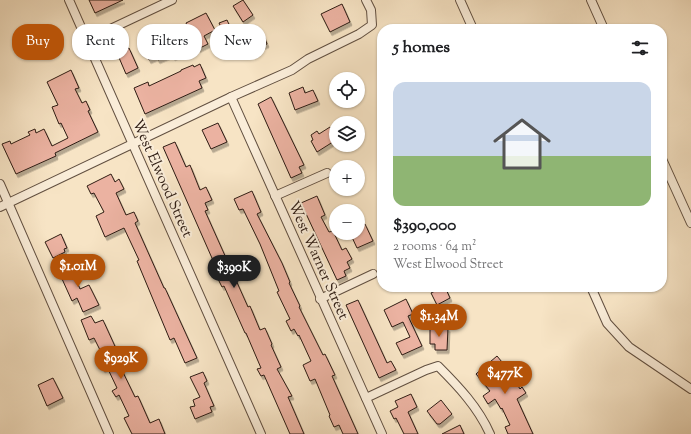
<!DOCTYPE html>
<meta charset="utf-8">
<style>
:root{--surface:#fff;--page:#f2f2f2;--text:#202124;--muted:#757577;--accent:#b45309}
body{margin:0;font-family:"Sorts Mill Goudy",serif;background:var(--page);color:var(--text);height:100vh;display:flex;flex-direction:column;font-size:15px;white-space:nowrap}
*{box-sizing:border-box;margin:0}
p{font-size:13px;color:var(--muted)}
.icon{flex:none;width:22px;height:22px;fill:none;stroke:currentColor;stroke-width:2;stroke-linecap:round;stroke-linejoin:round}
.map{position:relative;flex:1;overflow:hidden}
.sheet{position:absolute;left:377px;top:24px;width:290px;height:268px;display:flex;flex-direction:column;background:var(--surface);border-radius:16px;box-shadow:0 1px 3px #0004}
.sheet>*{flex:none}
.top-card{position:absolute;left:12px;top:24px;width:305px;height:36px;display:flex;gap:8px}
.controls{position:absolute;left:329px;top:72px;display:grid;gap:8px}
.controls a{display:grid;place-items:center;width:36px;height:36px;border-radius:50%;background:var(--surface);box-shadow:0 1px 3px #0004;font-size:20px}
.price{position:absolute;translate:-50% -34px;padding:0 9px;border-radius:14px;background:var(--accent);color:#fff;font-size:13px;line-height:26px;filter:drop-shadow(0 1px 2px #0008)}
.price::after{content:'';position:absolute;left:50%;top:24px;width:12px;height:9px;margin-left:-6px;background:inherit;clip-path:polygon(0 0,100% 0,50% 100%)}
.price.selected{background:#222;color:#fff}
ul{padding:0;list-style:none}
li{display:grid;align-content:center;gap:8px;height:212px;padding:0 16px}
li span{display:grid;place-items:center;height:124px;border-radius:12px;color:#555}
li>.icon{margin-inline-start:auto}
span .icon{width:72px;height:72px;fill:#fffc;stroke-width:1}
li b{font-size:17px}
h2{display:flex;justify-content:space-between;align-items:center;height:48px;padding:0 16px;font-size:17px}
.chip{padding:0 14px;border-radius:16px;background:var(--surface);box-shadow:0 1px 3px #0004;font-size:14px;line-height:36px}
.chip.selected{background:var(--accent);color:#fff}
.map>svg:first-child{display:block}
.building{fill:#ebb2a1;stroke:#2f1d14;filter:url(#shadow)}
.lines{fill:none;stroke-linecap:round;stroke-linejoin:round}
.street-casing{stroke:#614f40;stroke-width:10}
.street{stroke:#faedd9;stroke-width:8}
.labels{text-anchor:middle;stroke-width:4;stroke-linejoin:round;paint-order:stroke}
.street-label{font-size:15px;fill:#2f1d14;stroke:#faedd9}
</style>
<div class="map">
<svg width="691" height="434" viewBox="0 0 691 434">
<defs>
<filter id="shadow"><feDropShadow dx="2" dy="3.5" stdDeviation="0" flood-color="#0004"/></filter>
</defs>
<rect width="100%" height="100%" fill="#f7e4c5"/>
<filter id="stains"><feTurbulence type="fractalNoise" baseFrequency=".005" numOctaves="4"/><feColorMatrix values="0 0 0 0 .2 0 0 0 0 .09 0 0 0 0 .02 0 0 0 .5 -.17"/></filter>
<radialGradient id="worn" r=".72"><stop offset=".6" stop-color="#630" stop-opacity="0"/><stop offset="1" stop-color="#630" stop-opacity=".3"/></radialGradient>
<!-- building -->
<g class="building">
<polygon points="89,0 123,0 95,13"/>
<polygon points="243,0 253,15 243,22 233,6"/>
<polygon points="342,4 350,22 330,32 321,14"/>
<polygon points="206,13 215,30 204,36 208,44 198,49 197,46 173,57 172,54 158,60 156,57 149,60 139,38 152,31 158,43 188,28 186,23"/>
<polygon points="227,20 233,33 225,36 219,23"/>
<polygon points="263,34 267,44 255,49 250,39"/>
<polygon points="129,48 138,68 126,74 117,53"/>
<polygon points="200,64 206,78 199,81 202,88 145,114 134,88 148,82 149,86 181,71 181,70 193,65 194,67"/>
<polygon points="71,70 79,88 75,89 82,103 86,101 90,110 88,111 98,132 55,153 56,156 16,174 2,144 10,141 11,144 30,135 28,132 35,129 36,133 44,129 52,146 68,138 61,123 59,124 52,107 58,105 47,82"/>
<polygon points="303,87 305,93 313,90 318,101 295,110 289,93"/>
<polygon points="271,97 304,165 299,167 302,173 291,178 258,104"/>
<polygon points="218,123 227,142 211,149 202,130"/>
<polygon points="330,127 336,137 336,140 317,152 311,141 313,140 311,135 317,131 319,134"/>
<polygon points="175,142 186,167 190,165 200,190 206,187 212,200 205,203 208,210 205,211 248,307 250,306 260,330 265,328 272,344 271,345 281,367 277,369 292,396 288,397 304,434 290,434 264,375 261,376 257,369 261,368 246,333 245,333 224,286 222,287 216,275 219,274 163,147"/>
<polygon points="111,174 115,182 119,179 124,189 116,193 126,215 134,212 138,221 135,223 164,288 165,288 197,358 185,363 174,338 170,340 137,261 139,260 124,228 105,237 96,216 104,212 94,193 91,194 87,186"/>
<polygon points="252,191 261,212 257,214 282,263 290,282 289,283 300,306 299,307 323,355 325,354 335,375 332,376 358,434 343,434 339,425 334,427 329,416 330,415 315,379 310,381 303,365 311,361 299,335 298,336 294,329 291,331 286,321 290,319 277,292 279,291 260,244 243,209 239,210 234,199"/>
<polygon points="317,196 325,215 321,217 329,232 333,231 342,250 346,248 352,259 347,262 350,268 344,271 346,276 337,280 301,203"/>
<polygon points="365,224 373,241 357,248 350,233 358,233 358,227"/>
<polygon points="61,234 67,248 64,249 65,252 53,258 45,242"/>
<polygon points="76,262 79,270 73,273 80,289 89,285 99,305 83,312 77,298 72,301 58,270"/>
<polygon points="443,287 445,287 450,298 437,305 431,293"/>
<polygon points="406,299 413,314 408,316 422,346 402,355 396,343 410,337 403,322 392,327 384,310"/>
<polygon points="358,300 387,363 391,361 396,370 379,378 346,305"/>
<polygon points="91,316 95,323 103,320 119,355 117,356 119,362 118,362 135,397 138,396 150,423 159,419 165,434 132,434 124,418 129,416 119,395 116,397 112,391 117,388 107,367 103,369 100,363 105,360 94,338 89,340 81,320"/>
<polygon points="430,327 448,328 447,350 435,350 435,344 430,344"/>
<polygon points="497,356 507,368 520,389 522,387 526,393 517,399 533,434 508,434 505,427 510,425 502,408 501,409 495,399 488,404 483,396 490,391 476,374"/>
<polygon points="203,372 207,381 204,383 214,406 210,407 212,412 195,419 190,407 195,406 193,400 200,397 190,377"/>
<polygon points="53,378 63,398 47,406 38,385"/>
<polygon points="411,394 417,407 408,412 418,434 404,434 396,418 394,419 390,411 398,407 395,401"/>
<polygon points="441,400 452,414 440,424 437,424 427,411"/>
<polygon points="460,425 464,434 442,434"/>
</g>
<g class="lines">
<!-- street casing -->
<g class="street-casing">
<g id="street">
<polyline points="69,0 261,434"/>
<polyline points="460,0 473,29"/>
<polyline points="591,0 604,29"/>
<polyline points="87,40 172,0"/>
<polyline points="231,97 382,434"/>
<polyline points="662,159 691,223"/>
<polyline points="0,184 109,434"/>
<polyline points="275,196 327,173"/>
<polyline points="0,207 231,97 292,70 308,59 359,34 372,25 371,10 366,0"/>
<polyline points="591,287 607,323 629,347 691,389"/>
<polyline points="320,299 373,274"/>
<path d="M 366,398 L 426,370 L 438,366 C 458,386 478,407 490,434"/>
</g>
</g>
<!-- street -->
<use href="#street" class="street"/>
</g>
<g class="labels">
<!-- street labels -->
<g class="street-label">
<text transform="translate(163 178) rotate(66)" y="5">West Elwood Street</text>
<text transform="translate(319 260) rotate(66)" y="5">West Warner Street</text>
</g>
</g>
<rect width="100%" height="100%" filter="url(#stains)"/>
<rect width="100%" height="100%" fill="url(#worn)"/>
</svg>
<div class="controls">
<a><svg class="icon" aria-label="locate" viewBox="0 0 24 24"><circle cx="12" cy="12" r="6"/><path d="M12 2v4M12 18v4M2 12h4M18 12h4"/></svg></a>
<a><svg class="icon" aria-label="layers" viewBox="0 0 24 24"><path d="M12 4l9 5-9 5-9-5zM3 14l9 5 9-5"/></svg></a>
<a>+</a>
<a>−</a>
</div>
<b class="price" style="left:78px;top:288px">$1.01M</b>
<b class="price selected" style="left:234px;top:289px">$390K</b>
<b class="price" style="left:439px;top:338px">$1.34M</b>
<b class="price" style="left:121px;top:380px">$929K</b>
<b class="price" style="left:505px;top:395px">$477K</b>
<div class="top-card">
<a class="chip selected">Buy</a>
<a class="chip">Rent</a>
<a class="chip">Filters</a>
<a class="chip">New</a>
</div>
<section class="sheet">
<h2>5 homes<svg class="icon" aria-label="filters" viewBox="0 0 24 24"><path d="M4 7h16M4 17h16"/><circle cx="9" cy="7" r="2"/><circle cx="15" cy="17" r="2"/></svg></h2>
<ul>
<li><span style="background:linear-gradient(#c9d6e8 60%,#8fb573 0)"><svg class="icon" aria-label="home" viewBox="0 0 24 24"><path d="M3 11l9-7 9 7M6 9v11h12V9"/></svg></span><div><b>$390,000</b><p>2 rooms · 64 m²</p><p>West Elwood Street</p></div></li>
</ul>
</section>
</div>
